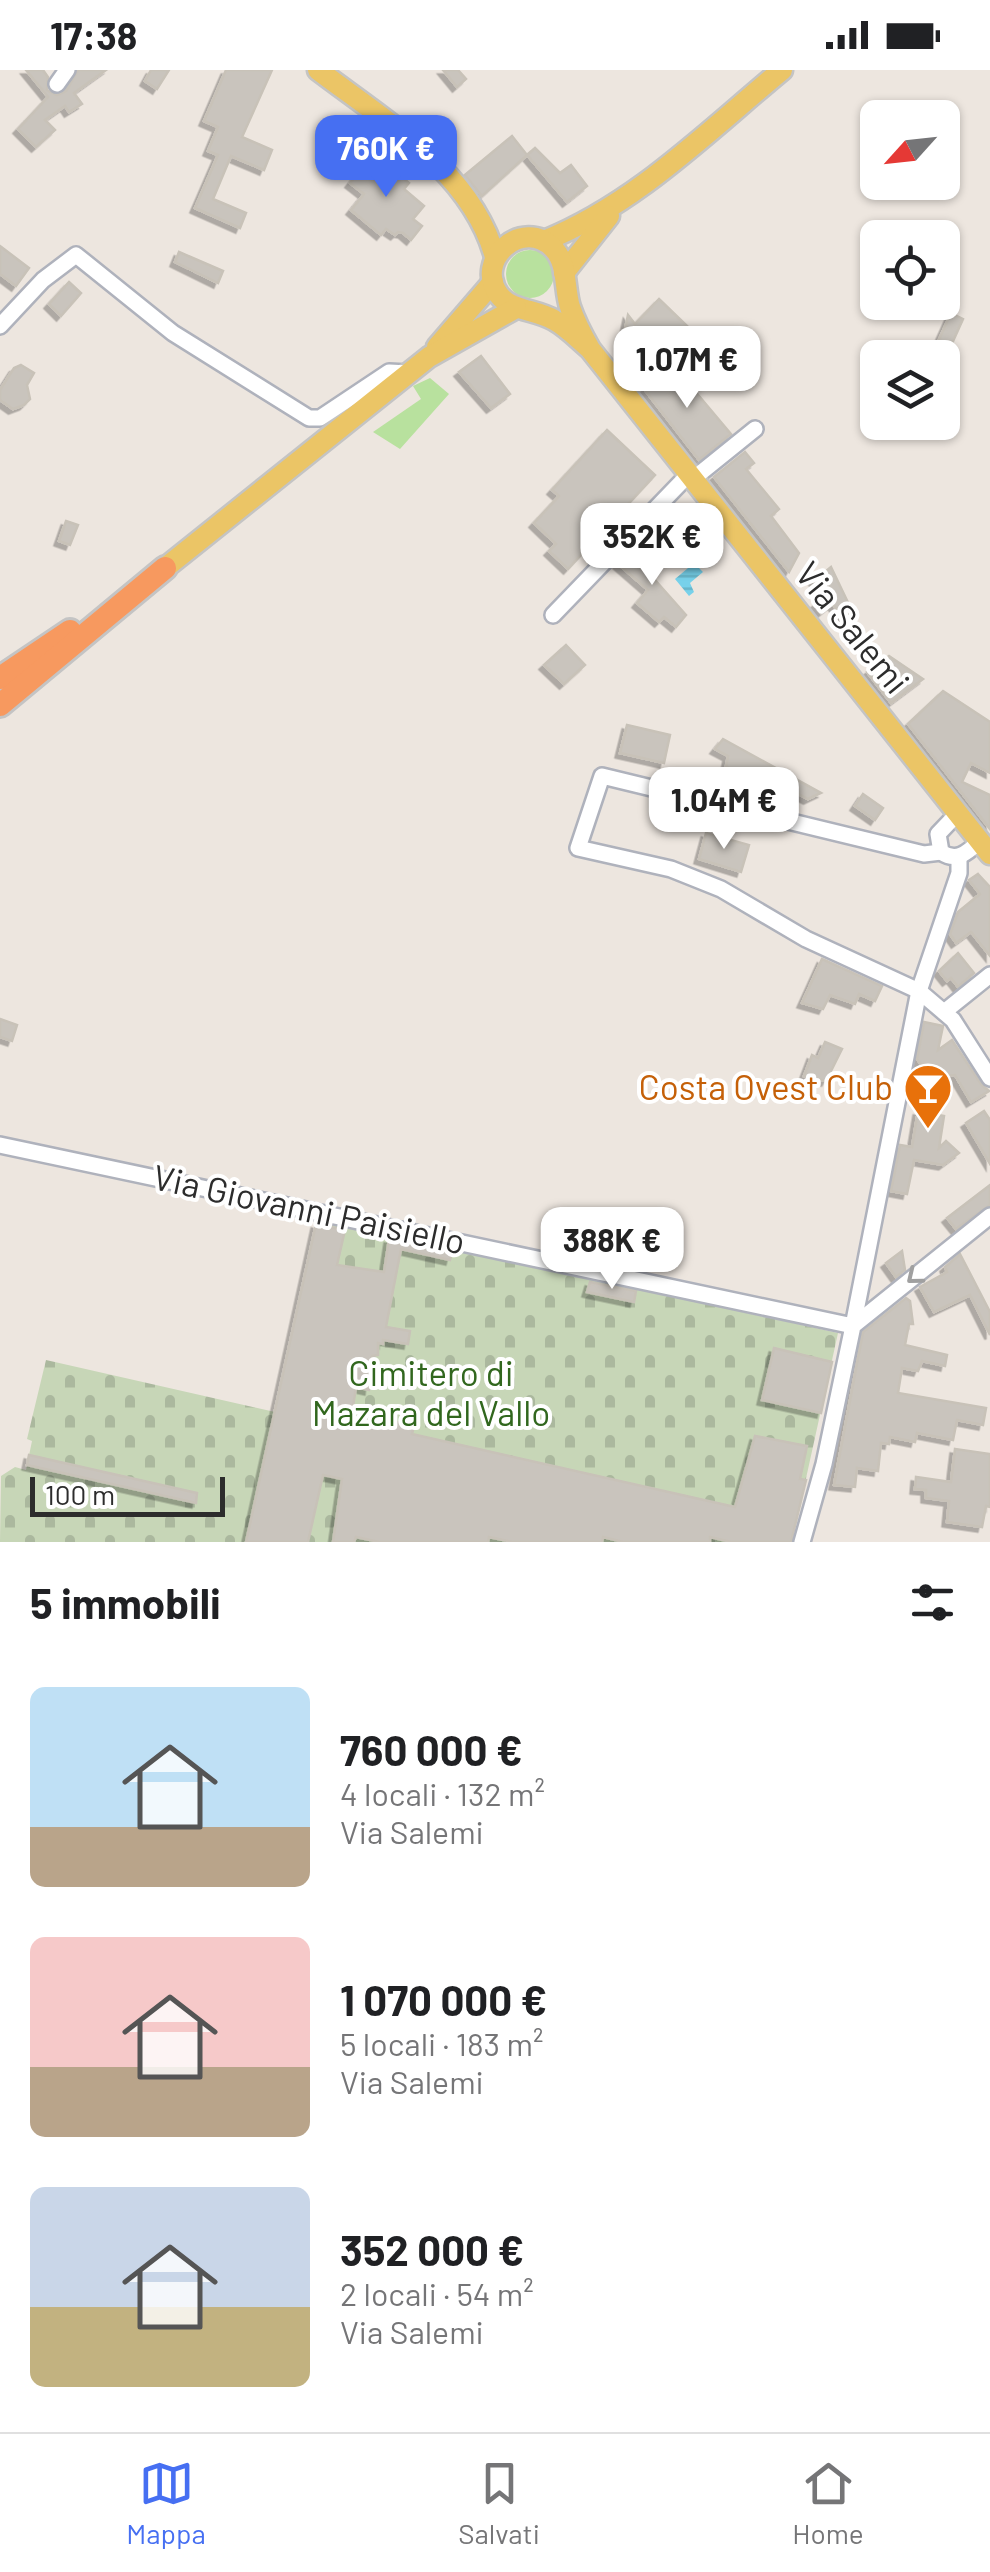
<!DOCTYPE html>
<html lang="it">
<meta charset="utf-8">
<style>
:root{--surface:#fff;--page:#f2f2f2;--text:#202124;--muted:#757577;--line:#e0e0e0;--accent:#466ff2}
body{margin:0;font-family:Barlow,sans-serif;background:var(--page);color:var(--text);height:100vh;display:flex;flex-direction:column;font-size:38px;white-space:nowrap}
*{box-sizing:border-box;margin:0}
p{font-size:32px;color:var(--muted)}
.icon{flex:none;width:55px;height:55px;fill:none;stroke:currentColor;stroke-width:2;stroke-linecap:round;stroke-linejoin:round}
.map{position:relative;height:1472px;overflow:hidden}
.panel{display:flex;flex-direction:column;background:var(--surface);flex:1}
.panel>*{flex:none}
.needle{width:65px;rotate:243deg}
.controls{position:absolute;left:860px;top:30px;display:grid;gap:20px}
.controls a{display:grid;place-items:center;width:100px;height:100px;border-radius:15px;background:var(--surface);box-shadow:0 2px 8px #0004;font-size:50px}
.scale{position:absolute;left:30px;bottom:25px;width:195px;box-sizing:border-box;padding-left:10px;border:5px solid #2c2c2c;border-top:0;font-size:28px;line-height:35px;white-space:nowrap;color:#2c2c2c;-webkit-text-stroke:8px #fff;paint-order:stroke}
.price{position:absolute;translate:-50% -85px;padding:0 22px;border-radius:20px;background:#fff;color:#222;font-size:32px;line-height:65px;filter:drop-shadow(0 2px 5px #0008)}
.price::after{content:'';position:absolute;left:50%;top:60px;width:30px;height:22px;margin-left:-15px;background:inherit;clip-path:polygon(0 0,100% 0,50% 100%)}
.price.on{background:var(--accent);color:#fff}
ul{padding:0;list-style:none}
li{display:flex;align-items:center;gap:30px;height:250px;padding:0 30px}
li span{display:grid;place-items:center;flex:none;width:280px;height:200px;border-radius:15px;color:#555}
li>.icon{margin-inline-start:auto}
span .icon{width:120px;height:120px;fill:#fffc;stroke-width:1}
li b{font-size:42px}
h2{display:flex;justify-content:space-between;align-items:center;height:120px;padding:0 30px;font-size:42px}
.status{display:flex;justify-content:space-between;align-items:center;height:70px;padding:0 50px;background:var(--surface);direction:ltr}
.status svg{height:28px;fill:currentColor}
.menu{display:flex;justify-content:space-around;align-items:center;height:140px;border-top:2px solid var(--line);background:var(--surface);font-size:28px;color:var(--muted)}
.menu a{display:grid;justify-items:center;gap:5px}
.menu .on{color:var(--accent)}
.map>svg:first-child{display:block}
.grass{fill:#b8e19e}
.cemetery{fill:url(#cemetery-stones)}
.water{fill:url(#water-rules)}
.building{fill:#c9c4bd;stroke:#c8c2b8;stroke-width:2.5;filter:url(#shadow)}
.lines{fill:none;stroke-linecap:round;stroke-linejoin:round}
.minor-casing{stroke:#afb2bc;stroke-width:20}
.major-casing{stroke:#c4c4c4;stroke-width:25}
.highway-casing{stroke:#c4c4c4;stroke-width:28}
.minor{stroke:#fff;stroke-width:15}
.major{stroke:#ebc566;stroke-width:20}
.highway{stroke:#f7995f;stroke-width:22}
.oneway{stroke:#a0a0a0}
.labels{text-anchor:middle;stroke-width:8;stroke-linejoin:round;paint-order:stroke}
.street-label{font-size:35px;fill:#2c2c2c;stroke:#fff}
.food-label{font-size:35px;fill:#c56008;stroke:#fff;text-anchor:end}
.park-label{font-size:35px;fill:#31671e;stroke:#fff}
</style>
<div class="status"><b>17:38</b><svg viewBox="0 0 49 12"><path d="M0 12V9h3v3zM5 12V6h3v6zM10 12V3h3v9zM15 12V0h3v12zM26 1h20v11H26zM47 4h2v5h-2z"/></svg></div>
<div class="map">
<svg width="990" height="1472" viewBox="0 0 990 1472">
<defs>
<pattern id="cemetery-stones" width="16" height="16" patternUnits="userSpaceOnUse" patternTransform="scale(2.5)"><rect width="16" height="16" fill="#c7d6b7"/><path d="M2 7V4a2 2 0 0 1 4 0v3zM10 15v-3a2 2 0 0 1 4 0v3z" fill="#abb89e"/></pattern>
<pattern id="water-rules" width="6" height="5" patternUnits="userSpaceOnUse" patternTransform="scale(2.5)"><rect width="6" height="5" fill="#77d1ea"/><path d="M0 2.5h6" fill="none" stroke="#67b4c9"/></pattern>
<filter id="shadow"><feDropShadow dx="-4.5" dy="4.5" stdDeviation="0" flood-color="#0004"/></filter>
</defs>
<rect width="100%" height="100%" fill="#ede6df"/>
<!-- grass -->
<g class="grass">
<circle cx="530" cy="204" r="24"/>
<polygon points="430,308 449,324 400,379 373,362 421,329 413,316"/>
</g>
<!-- cemetery -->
<polygon class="cemetery" points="317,1148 838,1263 792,1472 0,1472 1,1406 15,1397 26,1400 32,1371 27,1369 46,1290 275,1342"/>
<!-- water -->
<polygon class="water" points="694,493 703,502 690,513 694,522 689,526 675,509"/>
<!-- building -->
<g class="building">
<polygon points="26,0 43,0 48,7 47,20 57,25 66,21 78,0 106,0 74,23 82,34 69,42 65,36 45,50 55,60 36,77 18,59 48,27"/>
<polygon points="151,0 169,0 157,19 145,11"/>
<polygon points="226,0 272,0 242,67 272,80 264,100 231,86 213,129 246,143 240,158 195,138 218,85 208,81 218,57 204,51"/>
<polygon points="443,0 458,0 466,9 457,17"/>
<polygon points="512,66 527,85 482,126 465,105"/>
<polygon points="535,78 560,103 571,95 587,116 567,132 527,85"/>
<polygon points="374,84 409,113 404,119 424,136 413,149 422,156 411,170 403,163 398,162 395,165 386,159 381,165 351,140 364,124 350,113"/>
<polygon points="0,176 29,198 16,216 0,204"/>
<polygon points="179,182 223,201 218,213 175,192"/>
<polygon points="69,212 81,223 61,246 49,234"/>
<polygon points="659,229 687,256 629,302 619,289 628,245 635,254"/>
<polygon points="951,243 963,249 945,289 933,283"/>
<polygon points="481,286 510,324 491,338 459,302"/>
<polygon points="682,288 687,294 678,301 731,364 699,390 644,319"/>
<polygon points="21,295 34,303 27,315 30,329 24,335 13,339 0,330 0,320 14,298"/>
<polygon points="607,360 655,405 568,499 549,481 556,474 534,453 559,426 552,420"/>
<polygon points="745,382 754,393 746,399 779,439 771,446 799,483 789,502 714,407"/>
<polygon points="66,451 78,455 70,475 59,471"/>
<polygon points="654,456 658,460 632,484 686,545 676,557 664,547 659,552 637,533 648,520 618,494"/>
<polygon points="831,497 853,543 844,548 832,534 821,543 814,535 826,526 814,511"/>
<polygon points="566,575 585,595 564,614 544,595"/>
<polygon points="889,586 923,609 891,633 867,602"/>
<polygon points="943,621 990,652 990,703 971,693 962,712 990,725 990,759 908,654"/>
<polygon points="627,655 670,665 664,693 620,683"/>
<polygon points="723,669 821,723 808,729 761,704 754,731 723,723 729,698 726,696 728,686 715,679"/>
<polygon points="863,724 883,738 875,750 855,736"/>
<polygon points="706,763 749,775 741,802 699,789"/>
<polygon points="978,804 990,817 990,886 971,862 956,873 950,864 958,842 980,824 969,810"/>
<polygon points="958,883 974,903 958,917 951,908 947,911 939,901"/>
<polygon points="822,889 882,916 875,931 859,924 855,934 830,925 823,939 802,933"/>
<polygon points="0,949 17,955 12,971 0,967"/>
<polygon points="924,952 943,956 938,980 952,970 981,1014 989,1021 971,1032 955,1005 946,1006 943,1003 932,1010 917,989"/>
<polygon points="825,972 842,979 826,1011 804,1006 812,985 818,988"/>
<polygon points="918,1041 944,1046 939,1078 946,1071 959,1083 943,1095 914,1090 907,1124 891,1121 900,1075 912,1077"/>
<polygon points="984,1041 990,1050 990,1094 966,1053"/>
<polygon points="990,1115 990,1135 956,1159 947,1148"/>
<polygon points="316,1154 345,1160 337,1195 384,1202 389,1169 452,1182 450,1190 401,1179 386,1257 410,1261 408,1274 383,1270 383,1274 378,1273 378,1285 372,1286 369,1320 356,1317 351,1350 371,1354 373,1347 414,1356 412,1364 735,1437 755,1366 807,1376 800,1409 806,1410 791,1472 731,1472 710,1467 710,1472 623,1472 603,1467 602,1472 512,1472 489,1467 488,1472 379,1472 356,1467 354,1472 333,1472 342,1409 323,1405 308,1472 246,1472"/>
<polygon points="902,1181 905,1200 896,1207 886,1193"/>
<polygon points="960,1184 990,1242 990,1265 970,1225 934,1242 920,1217 947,1202 945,1197"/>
<polygon points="590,1212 636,1221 634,1232 587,1222"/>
<polygon points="906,1228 910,1231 913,1254 909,1254 905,1275 947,1285 945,1296 922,1291 918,1301 902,1298 898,1323 986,1338 983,1355 957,1350 953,1370 917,1363 915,1372 890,1367 889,1374 881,1373 878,1401 857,1398 855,1417 834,1415 863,1262"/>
<polygon points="774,1278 832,1292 821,1343 762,1330"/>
<polygon points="955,1379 990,1384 990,1437 986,1436 982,1457 947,1452 949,1431 926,1428 926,1420 915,1419 916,1407 951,1412"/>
<polygon points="29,1385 197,1423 196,1433 27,1395"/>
</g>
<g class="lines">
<!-- minor casing -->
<g class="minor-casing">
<g id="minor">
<polyline points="57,14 67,0"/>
<polyline points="0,256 43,210 76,185 173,263 309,348 320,348 389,302 408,303"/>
<polyline points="624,321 692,266"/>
<polyline points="693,409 755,359"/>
<polyline points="553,545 689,404"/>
<path d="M 958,743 L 938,764 L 941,782 C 957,793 968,782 980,771"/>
<polyline points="941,782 924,784 602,706 578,778 671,799 721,819 806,869 919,921 953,950 990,1008"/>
<polyline points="944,942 990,905"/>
<polyline points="0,1075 853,1256 919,921 959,803 959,787"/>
<polyline points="802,1472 824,1394 853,1256 990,1146"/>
</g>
</g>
<!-- major casing -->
<g class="major-casing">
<g id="major">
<path d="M 318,0 C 385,51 472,102 495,187"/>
<path d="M 544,171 C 636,134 707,62 782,0"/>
<polyline points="564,203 609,146"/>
<polyline points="437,277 493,212"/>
<path d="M 590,279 C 582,265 575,252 570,237 C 564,218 568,193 553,178 C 523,147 473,190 499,225 C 511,241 535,239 554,250 C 567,257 578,269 590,279 L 990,784"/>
<polyline points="165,498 429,287 516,238"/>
</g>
</g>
<!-- highway casing -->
<g class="highway-casing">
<g id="highway">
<polyline points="0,608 70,561"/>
<polyline points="0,635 165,498"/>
</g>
</g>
<!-- minor -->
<use href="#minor" class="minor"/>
<!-- major -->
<use href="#major" class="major"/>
<!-- highway -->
<use href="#highway" class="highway"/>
</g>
<!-- one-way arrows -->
<defs><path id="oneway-chevron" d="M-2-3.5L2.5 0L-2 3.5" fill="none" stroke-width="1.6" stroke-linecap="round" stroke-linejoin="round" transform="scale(2.5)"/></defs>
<use class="oneway" href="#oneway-chevron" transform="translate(914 1207) rotate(141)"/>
<!-- icons -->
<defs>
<g id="bar-pin" transform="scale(2.5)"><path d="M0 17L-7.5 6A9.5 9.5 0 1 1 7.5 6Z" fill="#e8710a" stroke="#fff"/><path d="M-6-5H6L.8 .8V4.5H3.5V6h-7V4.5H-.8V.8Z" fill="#fff"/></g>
</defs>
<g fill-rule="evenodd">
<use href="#bar-pin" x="928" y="1018"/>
</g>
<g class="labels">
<!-- street labels -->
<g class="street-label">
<text transform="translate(852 558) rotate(51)" y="12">Via Salemi</text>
<text transform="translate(309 1140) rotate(12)" y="12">Via Giovanni Paisiello</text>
</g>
<!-- food labels -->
<g class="food-label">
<text x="893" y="1030">Costa Ovest Club</text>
</g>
<!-- park labels -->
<g class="park-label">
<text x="431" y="1316">Cimitero di<tspan x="431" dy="40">Mazara del Vallo</tspan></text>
</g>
</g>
</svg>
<div class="controls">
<a><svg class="needle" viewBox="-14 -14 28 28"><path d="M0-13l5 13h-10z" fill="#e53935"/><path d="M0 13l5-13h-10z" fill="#757577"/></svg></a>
<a><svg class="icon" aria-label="locate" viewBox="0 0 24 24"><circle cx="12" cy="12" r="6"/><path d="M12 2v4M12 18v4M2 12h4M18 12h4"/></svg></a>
<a><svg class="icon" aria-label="layers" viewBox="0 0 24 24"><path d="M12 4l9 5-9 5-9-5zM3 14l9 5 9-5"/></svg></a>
</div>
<div class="scale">100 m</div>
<b class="price on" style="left:386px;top:130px">760K €</b>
<b class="price" style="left:687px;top:341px">1.07M €</b>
<b class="price" style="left:652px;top:518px">352K €</b>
<b class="price" style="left:724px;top:782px">1.04M €</b>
<b class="price" style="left:612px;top:1222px">388K €</b>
</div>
<section class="panel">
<h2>5 immobili<svg class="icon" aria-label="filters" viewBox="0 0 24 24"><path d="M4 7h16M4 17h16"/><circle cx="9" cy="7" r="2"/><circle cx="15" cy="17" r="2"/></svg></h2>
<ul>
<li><span style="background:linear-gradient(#bfe0f5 70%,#b9a48a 0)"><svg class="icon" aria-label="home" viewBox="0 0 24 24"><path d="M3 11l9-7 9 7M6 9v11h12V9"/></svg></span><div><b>760 000 €</b><p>4 locali · 132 m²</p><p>Via Salemi</p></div></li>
<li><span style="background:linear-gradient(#f6c9c9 65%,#b9a48a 0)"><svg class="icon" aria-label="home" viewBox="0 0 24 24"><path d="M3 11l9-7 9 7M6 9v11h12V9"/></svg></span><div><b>1 070 000 €</b><p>5 locali · 183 m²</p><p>Via Salemi</p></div></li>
<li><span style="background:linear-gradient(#c9d6e8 60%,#c2b280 0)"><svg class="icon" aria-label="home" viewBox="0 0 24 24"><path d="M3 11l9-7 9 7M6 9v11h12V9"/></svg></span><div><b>352 000 €</b><p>2 locali · 54 m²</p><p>Via Salemi</p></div></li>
</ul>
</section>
<nav class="menu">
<a class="on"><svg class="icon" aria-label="map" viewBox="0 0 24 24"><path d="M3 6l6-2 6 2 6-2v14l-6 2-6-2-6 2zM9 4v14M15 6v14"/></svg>Mappa</a>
<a><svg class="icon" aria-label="saved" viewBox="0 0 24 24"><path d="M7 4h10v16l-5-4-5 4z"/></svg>Salvati</a>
<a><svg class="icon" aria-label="home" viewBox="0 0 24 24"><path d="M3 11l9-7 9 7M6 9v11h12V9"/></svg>Home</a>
</nav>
